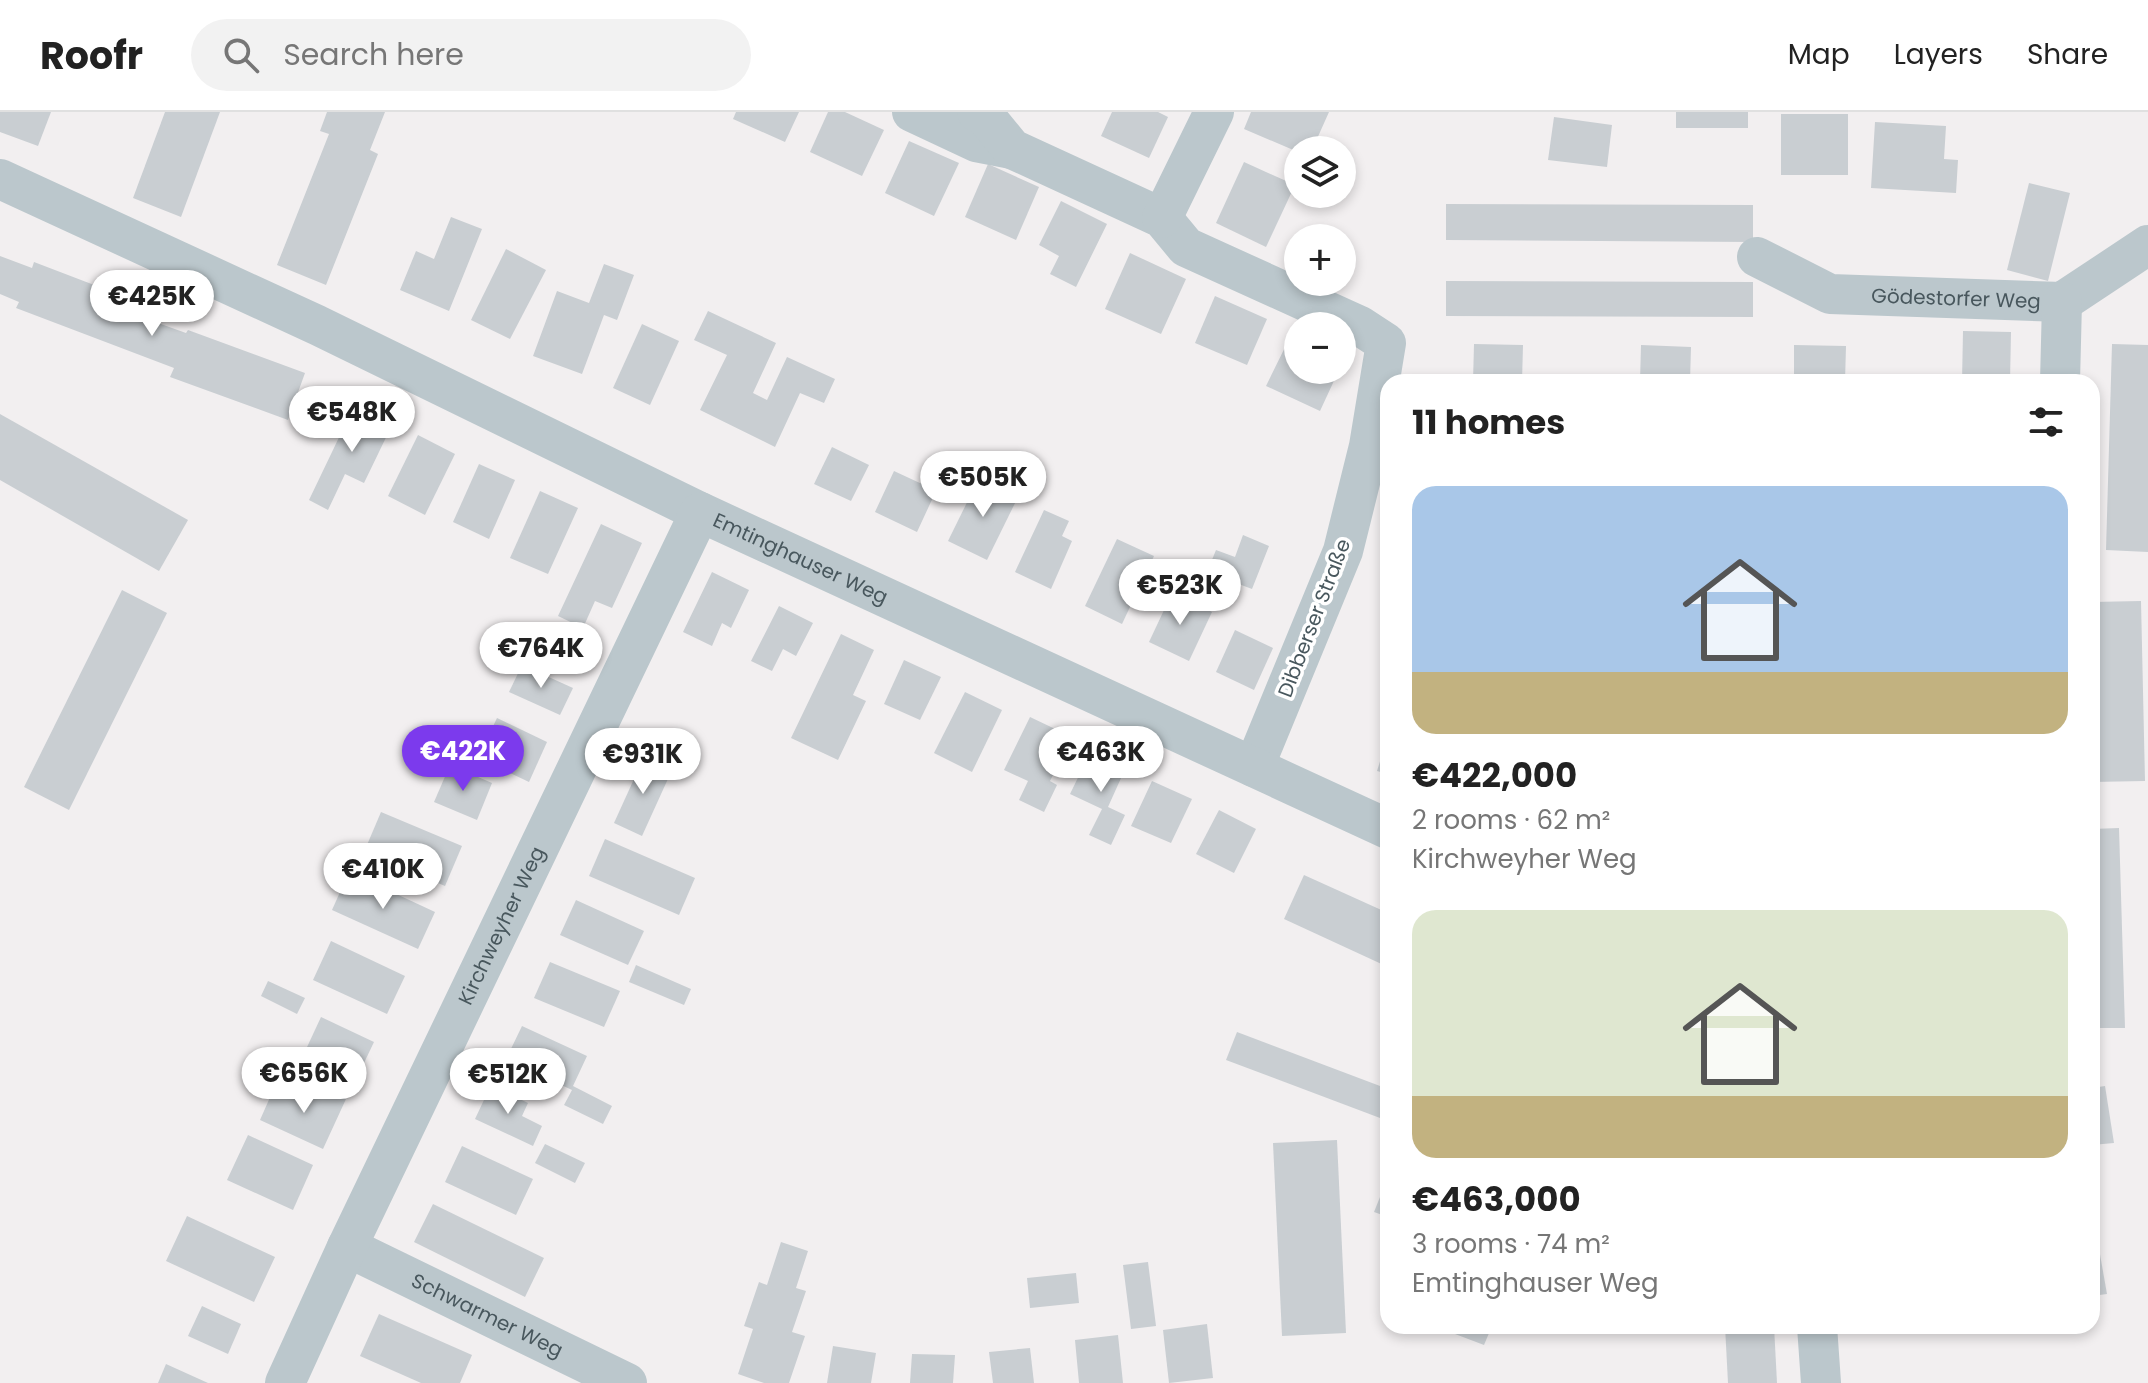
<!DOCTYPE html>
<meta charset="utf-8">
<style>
:root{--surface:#fff;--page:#f2f2f2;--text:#222;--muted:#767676;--line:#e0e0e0;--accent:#7c3aed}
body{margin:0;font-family:Poppins,sans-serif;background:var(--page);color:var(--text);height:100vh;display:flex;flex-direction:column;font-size:30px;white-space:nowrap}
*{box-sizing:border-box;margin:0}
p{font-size:26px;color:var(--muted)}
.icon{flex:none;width:44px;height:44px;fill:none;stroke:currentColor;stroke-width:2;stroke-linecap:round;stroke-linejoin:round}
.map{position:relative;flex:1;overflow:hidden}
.details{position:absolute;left:1380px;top:262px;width:720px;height:960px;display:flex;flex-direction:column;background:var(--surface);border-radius:24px;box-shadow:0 4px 12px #0003}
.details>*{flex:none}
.tools{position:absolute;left:1284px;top:24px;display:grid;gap:16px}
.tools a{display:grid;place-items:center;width:72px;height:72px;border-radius:50%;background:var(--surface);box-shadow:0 4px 12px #0003;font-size:40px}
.price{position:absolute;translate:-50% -68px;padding:0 18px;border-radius:28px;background:#fff;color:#222;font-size:26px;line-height:52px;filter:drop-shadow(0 2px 4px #0008)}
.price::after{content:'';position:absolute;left:50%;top:48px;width:24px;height:18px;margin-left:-12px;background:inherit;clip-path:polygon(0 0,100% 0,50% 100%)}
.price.active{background:var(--accent);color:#fff}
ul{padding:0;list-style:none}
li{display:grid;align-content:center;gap:16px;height:424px;padding:0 32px}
li span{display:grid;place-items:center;height:248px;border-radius:24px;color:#555}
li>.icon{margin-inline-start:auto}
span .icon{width:144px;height:144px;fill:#fffc;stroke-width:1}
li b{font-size:34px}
h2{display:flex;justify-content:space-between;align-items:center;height:96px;padding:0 32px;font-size:34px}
header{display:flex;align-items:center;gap:48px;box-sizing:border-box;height:112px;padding:0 40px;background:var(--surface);border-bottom:2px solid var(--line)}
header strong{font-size:38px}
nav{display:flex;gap:44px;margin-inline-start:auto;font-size:28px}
.search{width:560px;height:72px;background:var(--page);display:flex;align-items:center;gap:20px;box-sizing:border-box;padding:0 28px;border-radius:44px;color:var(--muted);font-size:30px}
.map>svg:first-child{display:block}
.building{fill:#c9ced2}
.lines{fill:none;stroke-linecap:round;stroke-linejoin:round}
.street{stroke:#bbc7cc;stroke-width:40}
.labels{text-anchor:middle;stroke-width:7;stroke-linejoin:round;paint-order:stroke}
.street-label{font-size:20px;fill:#48575d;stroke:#fff}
</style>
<header>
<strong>Roofr</strong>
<div class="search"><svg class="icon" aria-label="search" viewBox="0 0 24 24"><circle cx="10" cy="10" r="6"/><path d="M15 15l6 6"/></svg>Search here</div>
<nav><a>Map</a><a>Layers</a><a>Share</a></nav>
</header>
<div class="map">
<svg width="2148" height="1271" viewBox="0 0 2148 1271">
<rect width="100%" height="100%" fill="#f2eff0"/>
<!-- building -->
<g class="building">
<polygon points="0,0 51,0 38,34 0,20"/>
<polygon points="165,0 220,0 181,105 133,86"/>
<polygon points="327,0 385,0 370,38 378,42 326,173 277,153 329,22 320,19"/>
<polygon points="736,0 799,0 785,30 733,7"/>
<polygon points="828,0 845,0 884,18 862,64 810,40"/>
<polygon points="1112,0 1158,0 1168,5 1149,46 1101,24"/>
<polygon points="1251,0 1329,0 1312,38 1298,38 1298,40 1244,17"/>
<rect x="1676" y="0" width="72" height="16"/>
<rect x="1781" y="2" width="67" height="61"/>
<polygon points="1554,5 1612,13 1607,55 1548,48"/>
<polygon points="1875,10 1946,14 1944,47 1958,48 1956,81 1871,76"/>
<polygon points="909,29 959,51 934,104 885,81"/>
<polygon points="1244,50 1295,73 1266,135 1216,111"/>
<polygon points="988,52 1039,75 1016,128 965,105"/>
<polygon points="2029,71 2070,81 2048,169 2007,158"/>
<polygon points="1061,89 1107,112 1076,175 1050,162 1059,144 1039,133"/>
<polygon points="1446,92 1753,93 1753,130 1446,128"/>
<polygon points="451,105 482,117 449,199 400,178 416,139 434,147"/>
<polygon points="506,137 546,158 510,227 471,208"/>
<polygon points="1130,141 1186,167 1161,222 1105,197"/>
<polygon points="0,144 32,156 34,150 149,194 144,206 186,221 188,218 305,261 288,308 170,265 174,256 16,196 19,190 0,182"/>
<polygon points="604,152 634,163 617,208 604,203 582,262 533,244 557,179 589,191"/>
<polygon points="1446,169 1753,170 1753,205 1446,204"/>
<polygon points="1215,184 1267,207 1247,253 1195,231"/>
<polygon points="708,199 776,231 753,281 767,288 787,245 835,267 824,291 800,281 775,335 700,298 727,243 694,228"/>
<polygon points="642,212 679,229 650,293 613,276"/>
<polygon points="1294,217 1298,219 1298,258 1339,258 1320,299 1266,274"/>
<polygon points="1963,219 2011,220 2010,270 1962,270"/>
<polygon points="1474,232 1523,233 1522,270 1473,270"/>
<polygon points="2112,232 2148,233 2148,440 2106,438"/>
<polygon points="1641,233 1691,235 1690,270 1640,270"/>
<polygon points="1794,233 1846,234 1845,270 1794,270"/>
<polygon points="355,292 393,311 364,371 345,362 328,398 309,388"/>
<polygon points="0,302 188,408 159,459 0,368"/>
<polygon points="418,323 455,342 425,403 388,384"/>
<polygon points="832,335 869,353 851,389 814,372"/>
<polygon points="934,345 948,353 917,420 875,400 894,359 922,372"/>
<polygon points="479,352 515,368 489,427 453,410"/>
<polygon points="979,366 1018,385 987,448 948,429"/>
<polygon points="540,379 578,396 548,462 510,446"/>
<polygon points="1044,398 1069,409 1062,424 1072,429 1051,477 1015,460"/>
<polygon points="601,412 642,431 612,496 595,489 583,516 558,504"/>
<polygon points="1243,423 1269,434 1252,477 1207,460 1216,438 1235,445"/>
<polygon points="1117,427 1154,444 1122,512 1085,494"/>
<polygon points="712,460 749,478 731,516 722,511 712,534 683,520"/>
<polygon points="122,478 167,501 69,698 24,675"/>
<polygon points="1172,481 1212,500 1189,549 1149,530"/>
<polygon points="2141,489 2145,669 2092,670 2092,490"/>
<polygon points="779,494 813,511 796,544 783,537 772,559 751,549"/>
<polygon points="1235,518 1273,536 1254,578 1216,560"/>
<polygon points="841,522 874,538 853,583 866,589 838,648 791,626"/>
<polygon points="904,548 941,565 920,608 884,592"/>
<polygon points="522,553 573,576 560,603 509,580"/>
<polygon points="965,580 1002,598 972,660 934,641"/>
<polygon points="1030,605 1072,625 1050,669 1057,673 1044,700 1019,688 1028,669 1004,658"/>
<polygon points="497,606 547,630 529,670 478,646"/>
<polygon points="1388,624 1388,662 1377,659"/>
<polygon points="1091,639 1126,655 1108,695 1125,703 1111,733 1089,723 1102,697 1070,682"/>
<polygon points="644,645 672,658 642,724 614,711"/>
<polygon points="450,653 492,671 477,708 434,690"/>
<polygon points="1152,669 1192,687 1171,731 1131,714"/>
<polygon points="1219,698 1256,717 1234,761 1196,742"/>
<polygon points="381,700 462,734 445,774 364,740"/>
<polygon points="2119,716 2125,916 2092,916 2092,717"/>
<polygon points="605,727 695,766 679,803 589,764"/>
<polygon points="349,760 435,800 418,837 332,798"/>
<polygon points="1304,763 1388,801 1388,855 1284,807"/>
<polygon points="576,788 644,819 628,853 560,823"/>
<polygon points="331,829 405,864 387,902 313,868"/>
<polygon points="550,850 620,879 604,915 534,886"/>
<polygon points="636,853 691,877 684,893 629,870"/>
<polygon points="268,869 305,886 297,902 261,884"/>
<polygon points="321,905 374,930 353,974 301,948"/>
<polygon points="522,914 587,944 573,974 612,994 603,1012 564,993 572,978 506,947"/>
<polygon points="1237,920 1388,977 1388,1009 1226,948"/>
<polygon points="491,973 528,991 522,1004 542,1014 533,1034 475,1007"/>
<polygon points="275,974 311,991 319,974 346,987 323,1037 260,1008"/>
<polygon points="2105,974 2114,1031 2092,1033 2092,976"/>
<polygon points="248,1023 313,1053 293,1098 227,1068"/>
<polygon points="1337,1028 1346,1221 1282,1224 1273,1031"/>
<polygon points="545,1032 585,1051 575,1071 535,1051"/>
<polygon points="462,1034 533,1067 516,1103 445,1070"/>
<polygon points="1388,1065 1388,1105 1374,1100"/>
<polygon points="433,1092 544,1146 525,1185 414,1130"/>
<polygon points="187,1104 275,1145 254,1190 166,1149"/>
<polygon points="781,1130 808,1139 796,1176 806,1179 792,1220 805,1224 789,1271 764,1271 738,1262 753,1217 744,1214 759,1170 767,1173"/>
<polygon points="2098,1131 2107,1182 2092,1184 2092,1132"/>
<polygon points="1148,1150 1156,1214 1131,1217 1123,1153"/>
<polygon points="1076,1161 1079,1191 1030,1196 1027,1166"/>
<polygon points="202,1194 241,1212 228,1242 188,1224"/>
<polygon points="379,1202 472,1243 460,1271 421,1271 360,1244"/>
<polygon points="1207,1212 1213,1266 1169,1271 1163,1218"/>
<polygon points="1434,1214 1492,1214 1484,1233"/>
<polygon points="1725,1214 1774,1214 1777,1271 1728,1271"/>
<polygon points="1886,1214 1925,1214 1925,1216 1887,1222"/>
<polygon points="1118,1223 1123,1271 1079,1271 1075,1228"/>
<polygon points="833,1234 876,1241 871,1271 827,1271"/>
<polygon points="1030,1236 1034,1271 993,1271 989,1240"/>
<polygon points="912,1242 955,1243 953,1271 910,1271"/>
<polygon points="166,1252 208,1271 158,1271"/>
</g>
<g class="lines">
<!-- street -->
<g class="street">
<polyline points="912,0 976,30 1012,37"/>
<polyline points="977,0 985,4 1012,37 1162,106 1186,135 1360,214 1386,231 1369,334 1343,439 1254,655"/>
<path id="s1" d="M 0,67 L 317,213 L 700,400 L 1388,717"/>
<polyline points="1162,106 1214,0"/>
<path id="s2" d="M 1757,145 L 1830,182 L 2062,190 L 2148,133"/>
<polyline points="2060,270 2062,190"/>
<path id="s3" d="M 347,1135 L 627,1271"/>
<polyline points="1817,1214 1821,1271"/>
<path id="s4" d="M 285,1271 L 347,1135 L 700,400"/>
</g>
</g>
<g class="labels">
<!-- street labels -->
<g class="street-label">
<text dy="7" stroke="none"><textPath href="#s2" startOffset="208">Gödestorfer Weg</textPath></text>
<text dy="7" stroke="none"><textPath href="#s1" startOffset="886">Emtinghauser Weg</textPath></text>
<text transform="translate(1314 506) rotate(-69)" y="7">Dibberser Straße</text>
<text dy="7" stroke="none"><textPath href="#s4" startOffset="506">Kirchweyher Weg</textPath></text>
<text dy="7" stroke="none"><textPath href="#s3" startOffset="156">Schwarmer Weg</textPath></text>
</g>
</g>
</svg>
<div class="tools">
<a><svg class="icon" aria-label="layers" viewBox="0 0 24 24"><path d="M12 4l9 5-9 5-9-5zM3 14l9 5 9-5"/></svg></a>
<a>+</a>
<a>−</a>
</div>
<b class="price" style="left:152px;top:226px">€425K</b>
<b class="price" style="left:352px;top:342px">€548K</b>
<b class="price" style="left:983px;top:407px">€505K</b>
<b class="price" style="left:1180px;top:515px">€523K</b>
<b class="price" style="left:541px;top:578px">€764K</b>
<b class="price active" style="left:463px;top:681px">€422K</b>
<b class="price" style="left:1101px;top:682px">€463K</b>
<b class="price" style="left:643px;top:684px">€931K</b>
<b class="price" style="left:383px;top:799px">€410K</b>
<b class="price" style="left:304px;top:1003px">€656K</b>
<b class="price" style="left:508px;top:1004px">€512K</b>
<section class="details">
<h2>11 homes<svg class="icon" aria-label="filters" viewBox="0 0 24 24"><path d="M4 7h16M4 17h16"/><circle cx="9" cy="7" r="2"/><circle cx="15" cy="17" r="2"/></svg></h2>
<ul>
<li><span style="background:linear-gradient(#a9c7e8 75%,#c2b280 0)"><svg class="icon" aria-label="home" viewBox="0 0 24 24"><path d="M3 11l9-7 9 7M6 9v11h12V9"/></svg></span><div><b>€422,000</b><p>2 rooms · 62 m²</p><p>Kirchweyher Weg</p></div></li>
<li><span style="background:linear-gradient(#dfe7d0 75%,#c2b280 0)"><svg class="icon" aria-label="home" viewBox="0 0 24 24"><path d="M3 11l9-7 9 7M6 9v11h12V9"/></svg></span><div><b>€463,000</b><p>3 rooms · 74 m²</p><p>Emtinghauser Weg</p></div></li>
</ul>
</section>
</div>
